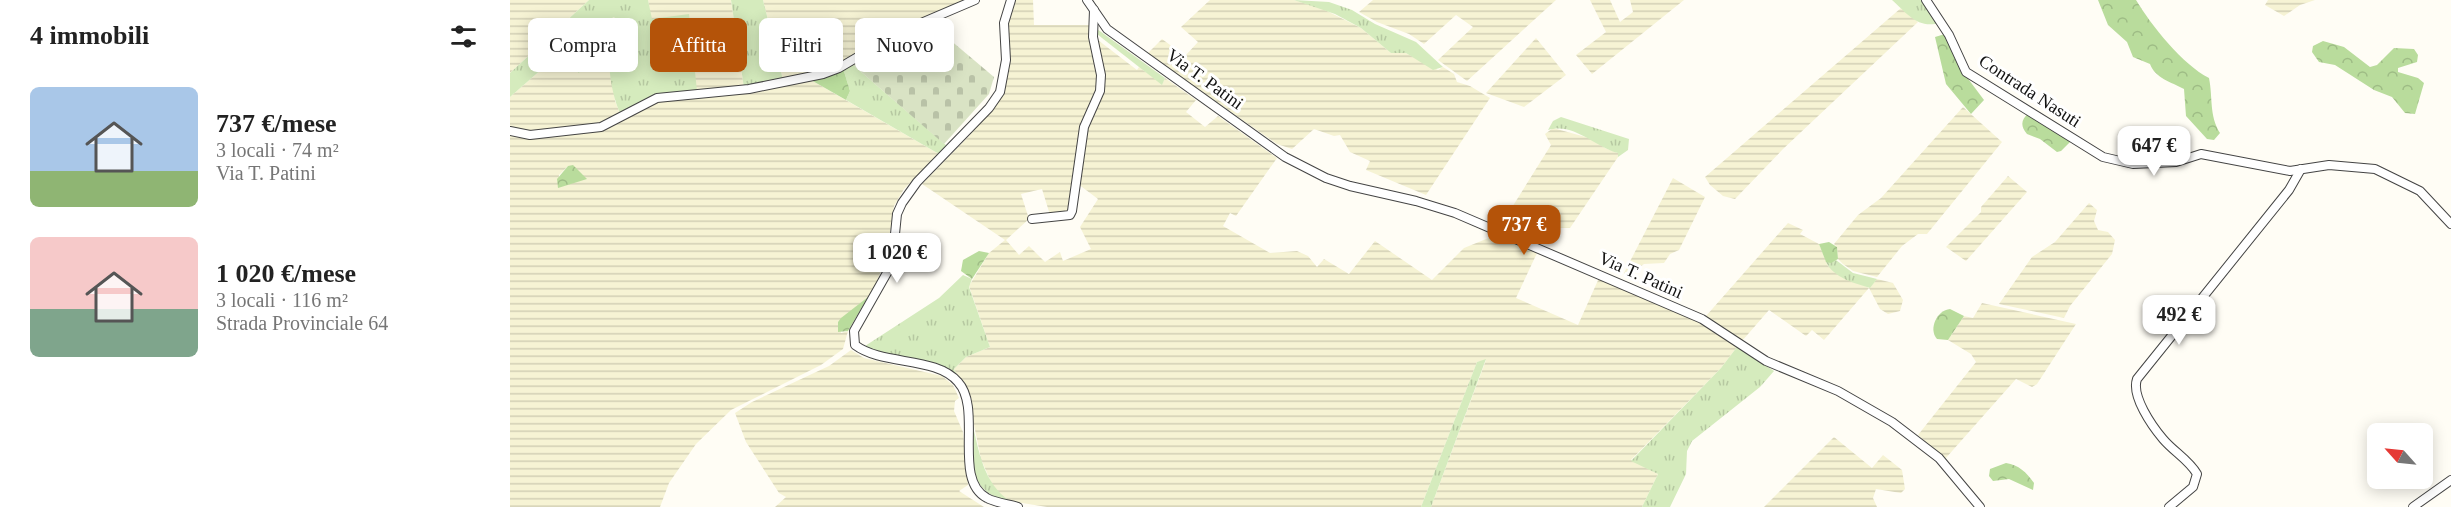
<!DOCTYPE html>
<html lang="it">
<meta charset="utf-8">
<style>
:root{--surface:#fff;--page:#f6f6f6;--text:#222;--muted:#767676;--accent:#b45309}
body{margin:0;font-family:Georgia,serif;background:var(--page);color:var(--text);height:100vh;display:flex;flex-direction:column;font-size:22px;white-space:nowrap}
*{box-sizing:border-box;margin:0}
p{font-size:20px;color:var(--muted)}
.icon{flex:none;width:33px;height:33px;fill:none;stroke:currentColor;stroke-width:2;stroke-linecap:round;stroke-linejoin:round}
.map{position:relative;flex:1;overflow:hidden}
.drawer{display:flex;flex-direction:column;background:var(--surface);width:510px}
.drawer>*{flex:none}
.guide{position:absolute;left:18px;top:18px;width:570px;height:54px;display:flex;gap:12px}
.needle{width:39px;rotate:297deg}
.controls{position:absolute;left:1857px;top:423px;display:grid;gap:12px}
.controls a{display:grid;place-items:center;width:66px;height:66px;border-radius:9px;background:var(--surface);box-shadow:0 3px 15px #0003;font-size:30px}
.price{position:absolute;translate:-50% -51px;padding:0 14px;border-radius:12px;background:#fff;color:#222;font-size:20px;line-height:39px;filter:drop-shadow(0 2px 3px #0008)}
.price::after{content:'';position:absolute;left:50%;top:36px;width:18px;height:14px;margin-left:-9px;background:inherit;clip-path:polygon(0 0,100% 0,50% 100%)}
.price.on{background:var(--accent);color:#fff}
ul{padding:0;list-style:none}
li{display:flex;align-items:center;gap:18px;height:150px;padding:0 30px}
li span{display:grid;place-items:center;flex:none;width:168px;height:120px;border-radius:9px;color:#555}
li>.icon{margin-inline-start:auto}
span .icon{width:72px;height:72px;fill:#fffc;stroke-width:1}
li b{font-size:26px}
h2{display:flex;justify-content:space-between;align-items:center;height:72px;padding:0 30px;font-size:26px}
.tag{padding:0 21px;border-radius:9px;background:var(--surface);box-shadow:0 3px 15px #0003;font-size:21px;line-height:54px}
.tag.on{background:var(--accent);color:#fff}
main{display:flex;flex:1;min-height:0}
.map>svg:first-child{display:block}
.farmland{fill:url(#farmland-rules);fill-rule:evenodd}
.grass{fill:url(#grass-tufts)}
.forest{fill:url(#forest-crowns)}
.cemetery{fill:url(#cemetery-stones)}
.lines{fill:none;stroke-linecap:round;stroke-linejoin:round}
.minor-casing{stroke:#444;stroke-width:10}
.minor{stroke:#fff;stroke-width:8}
.labels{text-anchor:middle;stroke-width:6;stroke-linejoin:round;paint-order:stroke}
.street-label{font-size:18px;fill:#111;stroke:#fff}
</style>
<main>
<section class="drawer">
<h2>4 immobili<svg class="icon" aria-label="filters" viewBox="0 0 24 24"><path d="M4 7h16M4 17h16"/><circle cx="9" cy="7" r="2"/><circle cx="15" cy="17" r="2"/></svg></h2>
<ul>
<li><span style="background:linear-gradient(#a9c7e8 70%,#8fb573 0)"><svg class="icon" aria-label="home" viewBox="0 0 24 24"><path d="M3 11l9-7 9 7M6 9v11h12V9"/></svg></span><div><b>737 €/mese</b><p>3 locali · 74 m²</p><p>Via T. Patini</p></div></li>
<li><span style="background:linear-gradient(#f6c9c9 60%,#7fa58c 0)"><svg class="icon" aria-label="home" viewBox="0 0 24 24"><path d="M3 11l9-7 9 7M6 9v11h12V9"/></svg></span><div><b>1 020 €/mese</b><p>3 locali · 116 m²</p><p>Strada Provinciale 64</p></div></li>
</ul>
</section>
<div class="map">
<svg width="1941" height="507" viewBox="0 0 1941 507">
<defs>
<pattern id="farmland-rules" width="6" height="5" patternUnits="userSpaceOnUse" patternTransform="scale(1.5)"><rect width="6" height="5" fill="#f6f3d4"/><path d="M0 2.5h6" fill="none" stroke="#d2cfb5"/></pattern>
<pattern id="grass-tufts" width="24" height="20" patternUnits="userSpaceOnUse" patternTransform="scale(1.5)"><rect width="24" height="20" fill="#d5ebbd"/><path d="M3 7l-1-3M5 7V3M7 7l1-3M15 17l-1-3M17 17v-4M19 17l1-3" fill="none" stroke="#b6c8a1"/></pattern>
<pattern id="forest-crowns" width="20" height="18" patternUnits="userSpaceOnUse" patternTransform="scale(1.5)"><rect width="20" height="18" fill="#b9dc9c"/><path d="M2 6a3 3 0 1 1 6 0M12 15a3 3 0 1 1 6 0" fill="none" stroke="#9ebc85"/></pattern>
<pattern id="cemetery-stones" width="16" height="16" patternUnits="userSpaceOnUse" patternTransform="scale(1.5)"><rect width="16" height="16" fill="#d9e3c4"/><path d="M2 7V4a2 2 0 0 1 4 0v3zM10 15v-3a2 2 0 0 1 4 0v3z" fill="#b9c2a7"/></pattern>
</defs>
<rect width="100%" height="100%" fill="#fffdf5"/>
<!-- farmland -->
<g class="farmland">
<polygon points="0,0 79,0 0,73"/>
<polygon points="138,0 221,0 234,88 187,91 141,19"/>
<polygon points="253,0 459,0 318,70 273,80"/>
<polygon points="505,0 523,0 524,25 582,25 582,43 590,80 587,96 575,117 563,199 558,214 540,215 532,189 511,194 519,219 496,240 509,255 519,246 535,262 550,252 553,261 581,249 570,227 588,199 568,184 578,122 592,88 592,71 584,37 627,70 629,67 652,84 655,78 686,100 676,112 695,127 708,116 767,158 726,216 720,213 713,226 760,253 787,251 798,256 807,267 814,259 839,274 865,241 922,280 954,248 986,235 1027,253 1006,298 1068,325 1089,278 1185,320 1227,347 1211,368 1121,460 1148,474 1132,507 921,507 976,360 967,362 911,507 537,507 500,501 490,495 483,487 471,459 458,396 444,369 456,357 480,347 459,286 479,253 495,240 412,184 460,135 490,99 499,69 498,23"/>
<polygon points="700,0 784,0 811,8 851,28 881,53 896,53 928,70 933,67 944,74 947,82 960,86 980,98 916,195 856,170 860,161 840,152 830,135 824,136 804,129 782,149 767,144 637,54 652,39 675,56 688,42 671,27"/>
<polygon points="863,0 1046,0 957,81 928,60 963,27 946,15 914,44 899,34 867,22 849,12"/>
<polygon points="1080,0 1100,0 1110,22 1123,12 1120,0 1174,0 1082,74 1066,55 1096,32"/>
<polygon points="1758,0 1805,0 1790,5 1774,16 1755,5"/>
<polygon points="1391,8 1408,22 1273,149 1225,199 1213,196 1200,185 1195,177"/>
<polygon points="104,17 107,22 99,40 105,101 110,113 88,123 20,132 0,129 0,97 41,61 68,44 89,57 84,39 86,27"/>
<polygon points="1026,38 1056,75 1014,107 976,93"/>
<path d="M 301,80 L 429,154 L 394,189 L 384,206 L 376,258 L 364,289 L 358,297 L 328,322 L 331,333 L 338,331 L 333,349 L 311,365 L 221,410 L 186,444 L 159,483 L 150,507 L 0,507 L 0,134 L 85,129 L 143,101 ZM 58,166 L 73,175 L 48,187 L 49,175 Z"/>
<polygon points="1453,107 1492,142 1417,234 1408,234 1392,246 1367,277 1343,271 1333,264 1328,259 1327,247 1324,244 1348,215 1371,198"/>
<polygon points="1043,128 1083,139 1095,148 1108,153 1108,157 1060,228 1043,228 1022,242 989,228 1041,145 1035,134"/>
<polygon points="1498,176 1517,192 1456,261 1436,247 1471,212 1471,207"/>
<polygon points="1163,178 1195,197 1169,250 1160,254 1154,263 1134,264 1116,277 1114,273"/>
<polygon points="1579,203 1587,210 1584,221 1588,230 1598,232 1605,240 1602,254 1560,306 1554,318 1489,304 1522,257 1545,242"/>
<polygon points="1278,223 1293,230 1290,234 1309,244 1318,266 1359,288 1367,279 1383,283 1393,300 1390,311 1378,314 1370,309 1359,288 1314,340 1302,330 1296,336 1259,310 1232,341 1196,316"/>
<polygon points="1472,303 1566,324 1527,384 1522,387 1506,379 1435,459 1408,435 1466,362 1461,354 1438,340 1454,316 1463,318"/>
<polygon points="341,350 354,358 432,376 443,385 449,398 445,401 444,411 453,432 458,485 449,491 474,507 265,507 276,497 269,493 236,442 225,413 242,402 319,366"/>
<polygon points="1324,437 1362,468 1373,455 1392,470 1395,489 1391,493 1366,489 1363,498 1367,507 1254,507"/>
</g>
<!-- grass -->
<g class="grass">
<path d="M 79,0 L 138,0 L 142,19 L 179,14 L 187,91 L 143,97 L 110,113 C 99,88 94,46 107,22 L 104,17 L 86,27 L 84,39 L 91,61 L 68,73 L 67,44 L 41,61 L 0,97 L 0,73 Z"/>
<polygon points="221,0 253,0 273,80 234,88"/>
<polygon points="784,0 819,2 842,10 865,24 906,42 933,67 923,70 896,53 881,53 851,28 825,14"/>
<path d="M 1382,0 L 1413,0 L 1430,23 C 1407,29 1398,14 1382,0 Z"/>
<polygon points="587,29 655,78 652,85 592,38 586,33"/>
<polygon points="342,64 437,146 429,154 336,100 340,91 333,68"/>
<path d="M 1051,117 L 1119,139 L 1118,150 L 1108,157 L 1108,153 C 1085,147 1064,122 1038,130 L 1043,121 Z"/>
<path d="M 1326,260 L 1343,273 L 1367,279 L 1360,288 C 1344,283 1324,278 1316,262 Z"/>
<polygon points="453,275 462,279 459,287 480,347 456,357 444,369 447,375 434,367 361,350 355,346 429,298"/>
<polygon points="1227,347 1264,371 1250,387 1182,441 1177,451 1176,474 1160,507 1132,507 1148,474 1121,461 1211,368"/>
<polygon points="976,359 921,507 911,507 967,362"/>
<path d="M 462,422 C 469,451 473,483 500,501 C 456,493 461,458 462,422 Z"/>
</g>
<!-- forest -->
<g class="forest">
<path d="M 1588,0 L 1626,0 C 1641,25 1673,65 1699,78 C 1703,98 1699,115 1710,133 L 1704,140 L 1697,139 L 1676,116 L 1674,89 C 1661,82 1645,78 1640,64 L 1623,57 L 1617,42 L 1598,25 Z"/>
<polygon points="1435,34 1459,80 1474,100 1461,114 1436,84 1425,37"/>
<polygon points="1813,41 1834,47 1860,67 1867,65 1884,48 1904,49 1908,55 1907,62 1888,68 1888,72 1908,78 1914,83 1905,114 1895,113 1882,97 1864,90 1825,65 1809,62 1802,52 1803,46"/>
<polygon points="333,68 340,91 336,100 301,80"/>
<path d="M 1519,113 L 1561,141 L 1551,151 L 1547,152 L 1530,139 L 1517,134 C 1510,126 1511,119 1519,113 Z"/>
<polygon points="63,165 77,179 48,188 47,179 58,166"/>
<polygon points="1319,242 1327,247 1328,259 1321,263 1316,262 1309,244"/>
<polygon points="469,251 479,253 462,279 451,271 453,260"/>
<polygon points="358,297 338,331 328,332 328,322 331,318"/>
<path d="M 1440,309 L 1454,316 L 1438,340 L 1427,339 C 1418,329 1427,310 1440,309 Z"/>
<path d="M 1496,463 C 1509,465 1516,472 1524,483 L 1523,490 L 1499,479 L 1483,481 L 1479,476 L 1480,469 Z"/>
</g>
<!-- cemetery -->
<polygon class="cemetery" points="420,23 484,77 479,94 434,144 342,64 399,30"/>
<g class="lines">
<!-- minor casing -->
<g class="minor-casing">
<g id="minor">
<path d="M 501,0 L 494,23 L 496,60 L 490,92 L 479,108 L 407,182 L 392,203 L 387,214 L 382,264 L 344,331 L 345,345 C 373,366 426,356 448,382 C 473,409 442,480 477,498 C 486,503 499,504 508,507"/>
<polyline points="577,0 597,29 775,157 816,178 840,186 906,201 945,213 1192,319 1256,361 1328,391 1382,422 1429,458 1470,507"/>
<polyline points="1416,0 1439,35 1456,72 1593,157 1623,164 1666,162 1691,154 1780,171 1819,165 1865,169 1910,191 1941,224"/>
<polyline points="0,131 20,135 91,127 147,98 239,89 313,74 329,68 390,32 465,0"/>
<polyline points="522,219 560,215 562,211 574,127 590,91 591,75 583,37 584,10"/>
<path d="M 1659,507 L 1683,487 L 1687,474 C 1679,460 1664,452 1653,439 C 1642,426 1621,396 1627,379 L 1779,190 L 1791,169"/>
<polyline points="1903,507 1941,480"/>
</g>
</g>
<!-- minor -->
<use href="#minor" class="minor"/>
</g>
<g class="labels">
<!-- street labels -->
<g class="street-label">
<text transform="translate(695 79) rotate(36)" y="6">Via T. Patini</text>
<text transform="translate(1520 91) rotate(33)" y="6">Contrada Nasuti</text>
<text transform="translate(1131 275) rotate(24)" y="6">Via T. Patini</text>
</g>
</g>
</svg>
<div class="controls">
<a><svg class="needle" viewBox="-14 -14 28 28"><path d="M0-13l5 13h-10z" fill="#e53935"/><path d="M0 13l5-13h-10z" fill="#767676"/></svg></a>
</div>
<b class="price" style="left:1644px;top:177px">647 €</b>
<b class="price on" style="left:1014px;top:256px">737 €</b>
<b class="price" style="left:387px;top:284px">1 020 €</b>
<b class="price" style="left:1669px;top:346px">492 €</b>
<div class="guide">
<a class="tag">Compra</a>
<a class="tag on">Affitta</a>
<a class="tag">Filtri</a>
<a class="tag">Nuovo</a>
</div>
</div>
</main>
